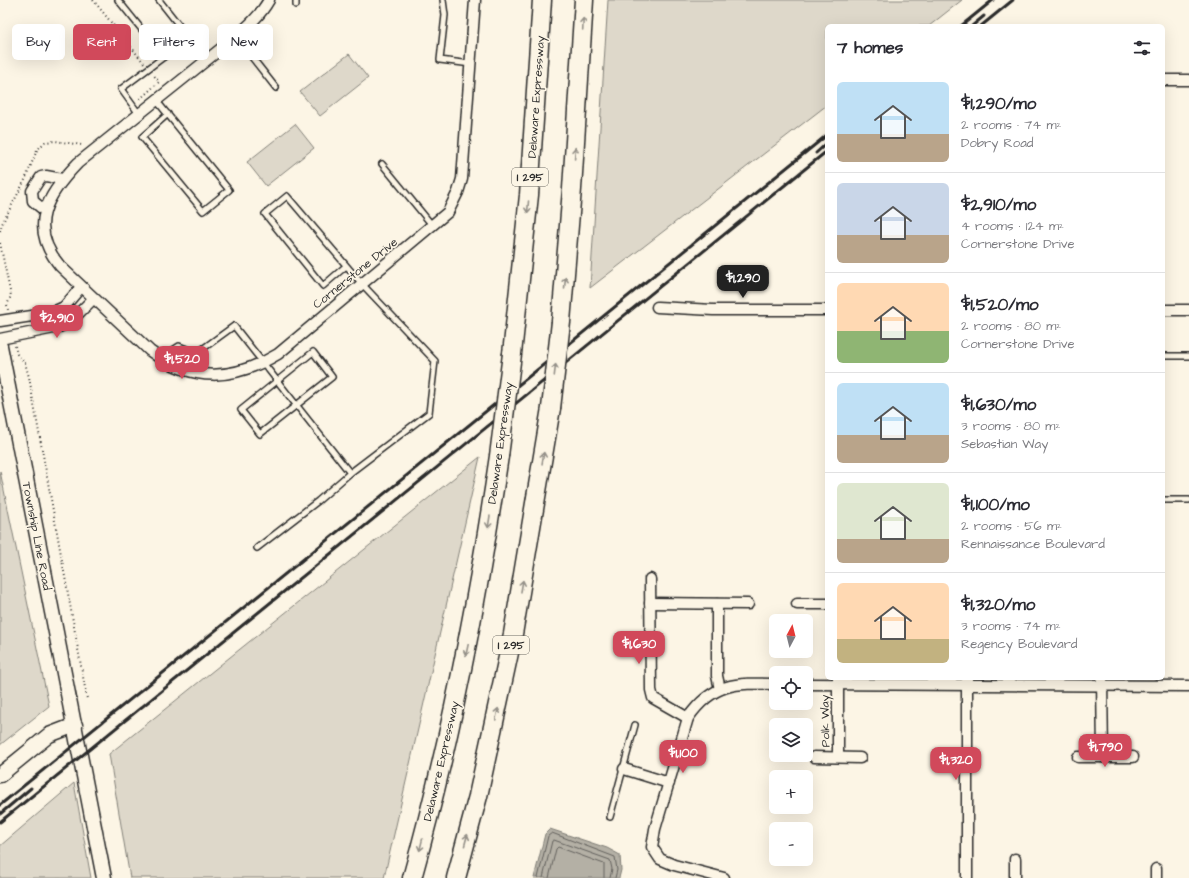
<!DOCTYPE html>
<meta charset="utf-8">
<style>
:root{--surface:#fff;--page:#f2f2f3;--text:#2b2b33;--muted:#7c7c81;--line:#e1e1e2;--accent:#d1495b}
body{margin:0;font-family:"Architects Daughter",sans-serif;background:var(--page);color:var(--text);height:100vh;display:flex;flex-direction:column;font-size:15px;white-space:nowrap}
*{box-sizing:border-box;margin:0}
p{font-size:13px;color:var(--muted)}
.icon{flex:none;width:22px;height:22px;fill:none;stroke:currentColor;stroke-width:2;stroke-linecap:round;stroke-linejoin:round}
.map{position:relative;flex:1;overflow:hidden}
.sheet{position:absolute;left:825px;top:24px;width:340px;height:656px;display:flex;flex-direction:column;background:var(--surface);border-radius:6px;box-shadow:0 4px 16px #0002}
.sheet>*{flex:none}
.guide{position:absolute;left:12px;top:24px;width:380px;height:36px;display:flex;gap:8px}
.needle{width:26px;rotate:7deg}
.tools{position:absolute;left:769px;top:614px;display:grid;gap:8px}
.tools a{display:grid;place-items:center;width:44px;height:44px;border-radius:6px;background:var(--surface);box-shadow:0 4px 16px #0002;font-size:20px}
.price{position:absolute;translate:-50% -34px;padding:0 9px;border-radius:8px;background:var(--accent);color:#fff;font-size:13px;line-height:26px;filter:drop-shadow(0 1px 2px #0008)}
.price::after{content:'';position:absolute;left:50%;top:24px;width:12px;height:9px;margin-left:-6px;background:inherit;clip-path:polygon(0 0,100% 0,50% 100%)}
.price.selected{background:#222;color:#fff}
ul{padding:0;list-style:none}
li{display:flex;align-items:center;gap:12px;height:100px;padding:0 12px}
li+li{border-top:1px solid var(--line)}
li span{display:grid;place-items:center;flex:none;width:112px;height:80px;border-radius:6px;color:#555}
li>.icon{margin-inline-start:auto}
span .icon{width:48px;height:48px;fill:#fffc;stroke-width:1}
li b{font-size:17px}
h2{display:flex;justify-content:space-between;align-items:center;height:48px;padding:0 12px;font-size:17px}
.tag{padding:0 14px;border-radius:6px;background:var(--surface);box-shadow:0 4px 16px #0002;font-size:14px;line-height:36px}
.tag.selected{background:var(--accent);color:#fff}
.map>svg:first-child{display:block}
.green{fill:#ded8ca;stroke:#84827a}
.water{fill:#b4b0a5;stroke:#7d7b74}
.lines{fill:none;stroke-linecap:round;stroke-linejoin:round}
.shore{stroke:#62605c;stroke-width:1}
.lane-casing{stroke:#2b2b2b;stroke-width:8}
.street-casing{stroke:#2b2b2b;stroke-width:13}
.secondary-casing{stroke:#2b2b2b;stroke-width:17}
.highway-casing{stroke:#2b2b2b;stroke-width:21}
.path{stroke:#2b2b2b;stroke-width:2;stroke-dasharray:1 3;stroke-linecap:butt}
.lane{stroke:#fcf5e5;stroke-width:5}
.street{stroke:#fcf5e5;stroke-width:10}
.secondary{stroke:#fcf5e5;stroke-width:14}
.highway{stroke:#fcf5e5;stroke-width:18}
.rail{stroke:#2b2b2b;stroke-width:3}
.highway-bridge-casing{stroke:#2b2b2b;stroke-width:21;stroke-linecap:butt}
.highway-bridge{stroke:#fcf5e5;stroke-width:18}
.oneway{stroke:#949088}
.labels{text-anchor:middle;stroke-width:3.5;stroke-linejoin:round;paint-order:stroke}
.shield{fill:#fcf5e5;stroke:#6a6863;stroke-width:1}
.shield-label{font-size:11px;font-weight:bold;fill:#2b2b2b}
.street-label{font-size:12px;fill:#2b2b2b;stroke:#fcf5e5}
</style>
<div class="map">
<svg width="1189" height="878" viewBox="0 0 1189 878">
<rect width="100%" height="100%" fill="#fcf5e5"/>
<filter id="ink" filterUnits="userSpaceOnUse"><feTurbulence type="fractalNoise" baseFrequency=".025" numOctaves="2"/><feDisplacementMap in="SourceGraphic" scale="8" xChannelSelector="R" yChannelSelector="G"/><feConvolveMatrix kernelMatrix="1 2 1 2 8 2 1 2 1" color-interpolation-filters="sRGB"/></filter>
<g filter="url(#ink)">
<!-- green -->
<g class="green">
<polygon points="608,0 962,0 929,26 827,26 827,105 590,288"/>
<polygon points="349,54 368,78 320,116 300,92"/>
<polygon points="295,124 314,148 266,186 247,162"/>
<polygon points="480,457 384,878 130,878 109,754"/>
<polygon points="0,471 49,706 0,745"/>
<polygon points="74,783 91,878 0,878 0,846"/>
</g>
<!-- water -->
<polygon class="water" points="550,829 607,848 620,855 621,870 619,878 534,878 545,834"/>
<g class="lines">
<!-- shore -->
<g class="shore">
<polyline points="538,878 548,836 552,833 615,857 617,870 615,878"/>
<polyline points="543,878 552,841 554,840 610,860 612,869 610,878"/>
<polyline points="549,878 556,849 558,847 604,864 604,878"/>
</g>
<!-- lane casing -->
<g class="lane-casing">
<g id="lane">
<polyline points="118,0 164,57"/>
<polyline points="159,0 189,38"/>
<polyline points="443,0 445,15 440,60 471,64"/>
<polyline points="296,5 296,0"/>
<polyline points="236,37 276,88"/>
<polyline points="156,100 229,190 203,211 142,137 168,114"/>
<polyline points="139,114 121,89 189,38 208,59"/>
<polyline points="382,164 432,225"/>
<polygon points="313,352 332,377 260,434 241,410"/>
<polyline points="1163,356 1189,356"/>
<polyline points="161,358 179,346 197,353 234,326 350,473 429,413 435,361 362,284 287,196 265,214 323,286 346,266"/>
<polyline points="1163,500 1189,500"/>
<polyline points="257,548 318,501 350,473"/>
<polyline points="610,817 635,725"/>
</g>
</g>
<!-- street casing -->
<g class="street-casing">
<g id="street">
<path d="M 269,0 C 260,16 247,27 233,39 L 78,163 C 47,195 27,226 60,266 L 150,351 C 193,383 233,381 278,354 L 448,212 L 458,192 L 462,179 L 475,0"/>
<polyline points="1163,80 1189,80"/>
<polyline points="45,211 33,201 32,191 41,177 46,176 62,179"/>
<polyline points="657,307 713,310 827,310"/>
<polyline points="1163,310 1189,310"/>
<polyline points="0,321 51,313 64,307 81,287"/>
<polyline points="0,339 59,327 70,322 93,299"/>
<polyline points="650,579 651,690 653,698 688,718"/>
<polyline points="650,603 748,604"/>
<polyline points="717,604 717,676 720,689"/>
<polyline points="797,604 827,604"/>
<polyline points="838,678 838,757"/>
<polyline points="1102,678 1103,757"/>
<polyline points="806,684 1189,686"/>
<polyline points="814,757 860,758"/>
<polyline points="1078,757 1133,757"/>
<polyline points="624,769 669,783"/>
<polyline points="1156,869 1156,878"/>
<path d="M 724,878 L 674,865 L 660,859 L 652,847 L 655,829 L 688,718 C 713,682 736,683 776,684"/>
<polyline points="967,878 967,678"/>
<polyline points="1015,878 1015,859"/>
</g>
</g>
<!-- secondary casing -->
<g class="secondary-casing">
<g id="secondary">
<polyline points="0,346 104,878"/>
<polyline points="0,775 49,735 75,725"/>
</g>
</g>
<!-- highway casing -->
<g class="highway-casing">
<g id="highway">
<polyline points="561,322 572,189 584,0"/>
<polyline points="512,354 529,195 542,0"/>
<path d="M 412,878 C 451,739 478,598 499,456"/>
<polyline points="456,878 478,796 513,634 551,408"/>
</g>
</g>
<!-- path -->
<g class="path">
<polyline points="93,0 144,63"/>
<polyline points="140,99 159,82 153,74"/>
<polyline points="0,231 2,224 25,180 37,150 45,142 55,141 82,145"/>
<polyline points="0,243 11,296 7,305 8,310"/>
<polyline points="15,346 17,354 25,363 29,377 87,699"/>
</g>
<!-- lane -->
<use href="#lane" class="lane"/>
<!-- street -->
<use href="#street" class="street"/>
<!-- secondary -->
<use href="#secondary" class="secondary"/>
<!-- highway -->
<use href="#highway" class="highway"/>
<!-- rail -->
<g class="rail">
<polyline points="961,26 993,0"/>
<polyline points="972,26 984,16"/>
<polyline points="981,26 1013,0"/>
<polyline points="816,153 827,143"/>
<polyline points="0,805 827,135"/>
<polyline points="0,814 31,788"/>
<polyline points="0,822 827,151"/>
</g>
<!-- highway-bridge casing -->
<g class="highway-bridge-casing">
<g id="highway-bridge">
<polyline points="551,408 561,322"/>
<polyline points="499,456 512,354"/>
</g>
</g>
<!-- highway-bridge -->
<use href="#highway-bridge" class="highway-bridge"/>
</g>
<!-- one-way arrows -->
<defs><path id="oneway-shaft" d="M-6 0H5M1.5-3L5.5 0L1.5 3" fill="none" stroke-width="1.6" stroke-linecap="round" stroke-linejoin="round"/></defs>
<g class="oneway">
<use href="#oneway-shaft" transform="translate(583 24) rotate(-87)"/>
<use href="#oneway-shaft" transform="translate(575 153) rotate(-86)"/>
<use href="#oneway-shaft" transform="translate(528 207) rotate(95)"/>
<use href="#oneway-shaft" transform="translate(565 283) rotate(-85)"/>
<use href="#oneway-shaft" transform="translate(555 370) rotate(-83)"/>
<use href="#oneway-shaft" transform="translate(543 458) rotate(-81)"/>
<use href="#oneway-shaft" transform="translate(489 522) rotate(99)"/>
<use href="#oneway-shaft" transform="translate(522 586) rotate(-80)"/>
<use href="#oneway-shaft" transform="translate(467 650) rotate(102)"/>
<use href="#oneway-shaft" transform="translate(497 714) rotate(-78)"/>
<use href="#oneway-shaft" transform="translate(466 840) rotate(-75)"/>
<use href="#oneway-shaft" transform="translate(421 845) rotate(104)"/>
</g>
</g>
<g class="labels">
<!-- shield labels -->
<g class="shield">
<rect x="512" y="168" width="36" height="18" rx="3"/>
<rect x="493" y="636" width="36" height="18" rx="3"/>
</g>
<g class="shield-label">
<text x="530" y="181">I 295</text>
<text x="511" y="649">I 295</text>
</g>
<!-- street labels -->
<g class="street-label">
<text transform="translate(536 97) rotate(-86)" y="4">Delaware Expressway</text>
<text transform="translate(355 273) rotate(-39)" y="4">Cornerstone Drive</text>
<text transform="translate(500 443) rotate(-82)" y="4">Delaware Expressway</text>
<text transform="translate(37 536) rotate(79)" y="4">Township Line Road</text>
<text transform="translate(825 721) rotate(-91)" y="4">Polk Way</text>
<text transform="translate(441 761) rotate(-77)" y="4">Delaware Expressway</text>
</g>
</g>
</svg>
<div class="tools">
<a><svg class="needle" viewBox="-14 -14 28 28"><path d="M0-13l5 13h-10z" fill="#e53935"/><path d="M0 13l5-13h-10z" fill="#7c7c81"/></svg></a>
<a><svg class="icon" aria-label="locate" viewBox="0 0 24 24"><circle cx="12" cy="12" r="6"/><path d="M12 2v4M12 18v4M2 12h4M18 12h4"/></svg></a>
<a><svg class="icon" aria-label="layers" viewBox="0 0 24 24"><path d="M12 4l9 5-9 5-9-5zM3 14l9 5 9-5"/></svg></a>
<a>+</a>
<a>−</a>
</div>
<b class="price selected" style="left:743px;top:299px">$1,290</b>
<b class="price" style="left:57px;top:339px">$2,910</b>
<b class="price" style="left:182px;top:380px">$1,520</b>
<b class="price" style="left:639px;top:665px">$1,630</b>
<b class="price" style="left:1105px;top:768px">$1,790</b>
<b class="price" style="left:683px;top:774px">$1,100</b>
<b class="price" style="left:956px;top:781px">$1,320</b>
<div class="guide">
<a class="tag">Buy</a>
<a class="tag selected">Rent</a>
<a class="tag">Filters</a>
<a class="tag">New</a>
</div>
<section class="sheet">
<h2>7 homes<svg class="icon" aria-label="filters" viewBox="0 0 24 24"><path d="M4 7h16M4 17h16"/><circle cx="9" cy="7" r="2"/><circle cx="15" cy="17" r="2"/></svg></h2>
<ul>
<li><span style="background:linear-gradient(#bfe0f5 65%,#b9a48a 0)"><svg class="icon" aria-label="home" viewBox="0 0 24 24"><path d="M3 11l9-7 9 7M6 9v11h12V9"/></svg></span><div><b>$1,290/mo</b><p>2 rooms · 74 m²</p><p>Dobry Road</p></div></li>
<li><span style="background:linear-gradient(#c9d6e8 65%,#b9a48a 0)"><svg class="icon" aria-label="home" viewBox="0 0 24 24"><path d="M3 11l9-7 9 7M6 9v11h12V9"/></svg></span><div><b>$2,910/mo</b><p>4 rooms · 124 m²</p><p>Cornerstone Drive</p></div></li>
<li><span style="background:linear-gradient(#ffd9b3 60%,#8fb573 0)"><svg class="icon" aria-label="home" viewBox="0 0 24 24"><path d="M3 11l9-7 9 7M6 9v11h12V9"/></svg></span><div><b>$1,520/mo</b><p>2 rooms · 80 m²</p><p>Cornerstone Drive</p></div></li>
<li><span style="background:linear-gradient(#bfe0f5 65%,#b9a48a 0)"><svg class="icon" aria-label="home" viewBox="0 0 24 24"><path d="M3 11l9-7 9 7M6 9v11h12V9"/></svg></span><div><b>$1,630/mo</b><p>3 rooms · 80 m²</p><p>Sebastian Way</p></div></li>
<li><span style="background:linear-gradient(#dfe7d0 70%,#b9a48a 0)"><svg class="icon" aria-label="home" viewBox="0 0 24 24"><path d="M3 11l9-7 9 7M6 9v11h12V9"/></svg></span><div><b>$1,100/mo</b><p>2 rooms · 56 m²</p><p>Rennaissance Boulevard</p></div></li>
<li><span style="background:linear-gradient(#ffd9b3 70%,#c2b280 0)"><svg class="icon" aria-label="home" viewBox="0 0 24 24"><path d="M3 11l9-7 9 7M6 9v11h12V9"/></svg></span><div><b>$1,320/mo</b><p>3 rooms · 74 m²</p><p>Regency Boulevard</p></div></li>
</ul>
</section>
</div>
